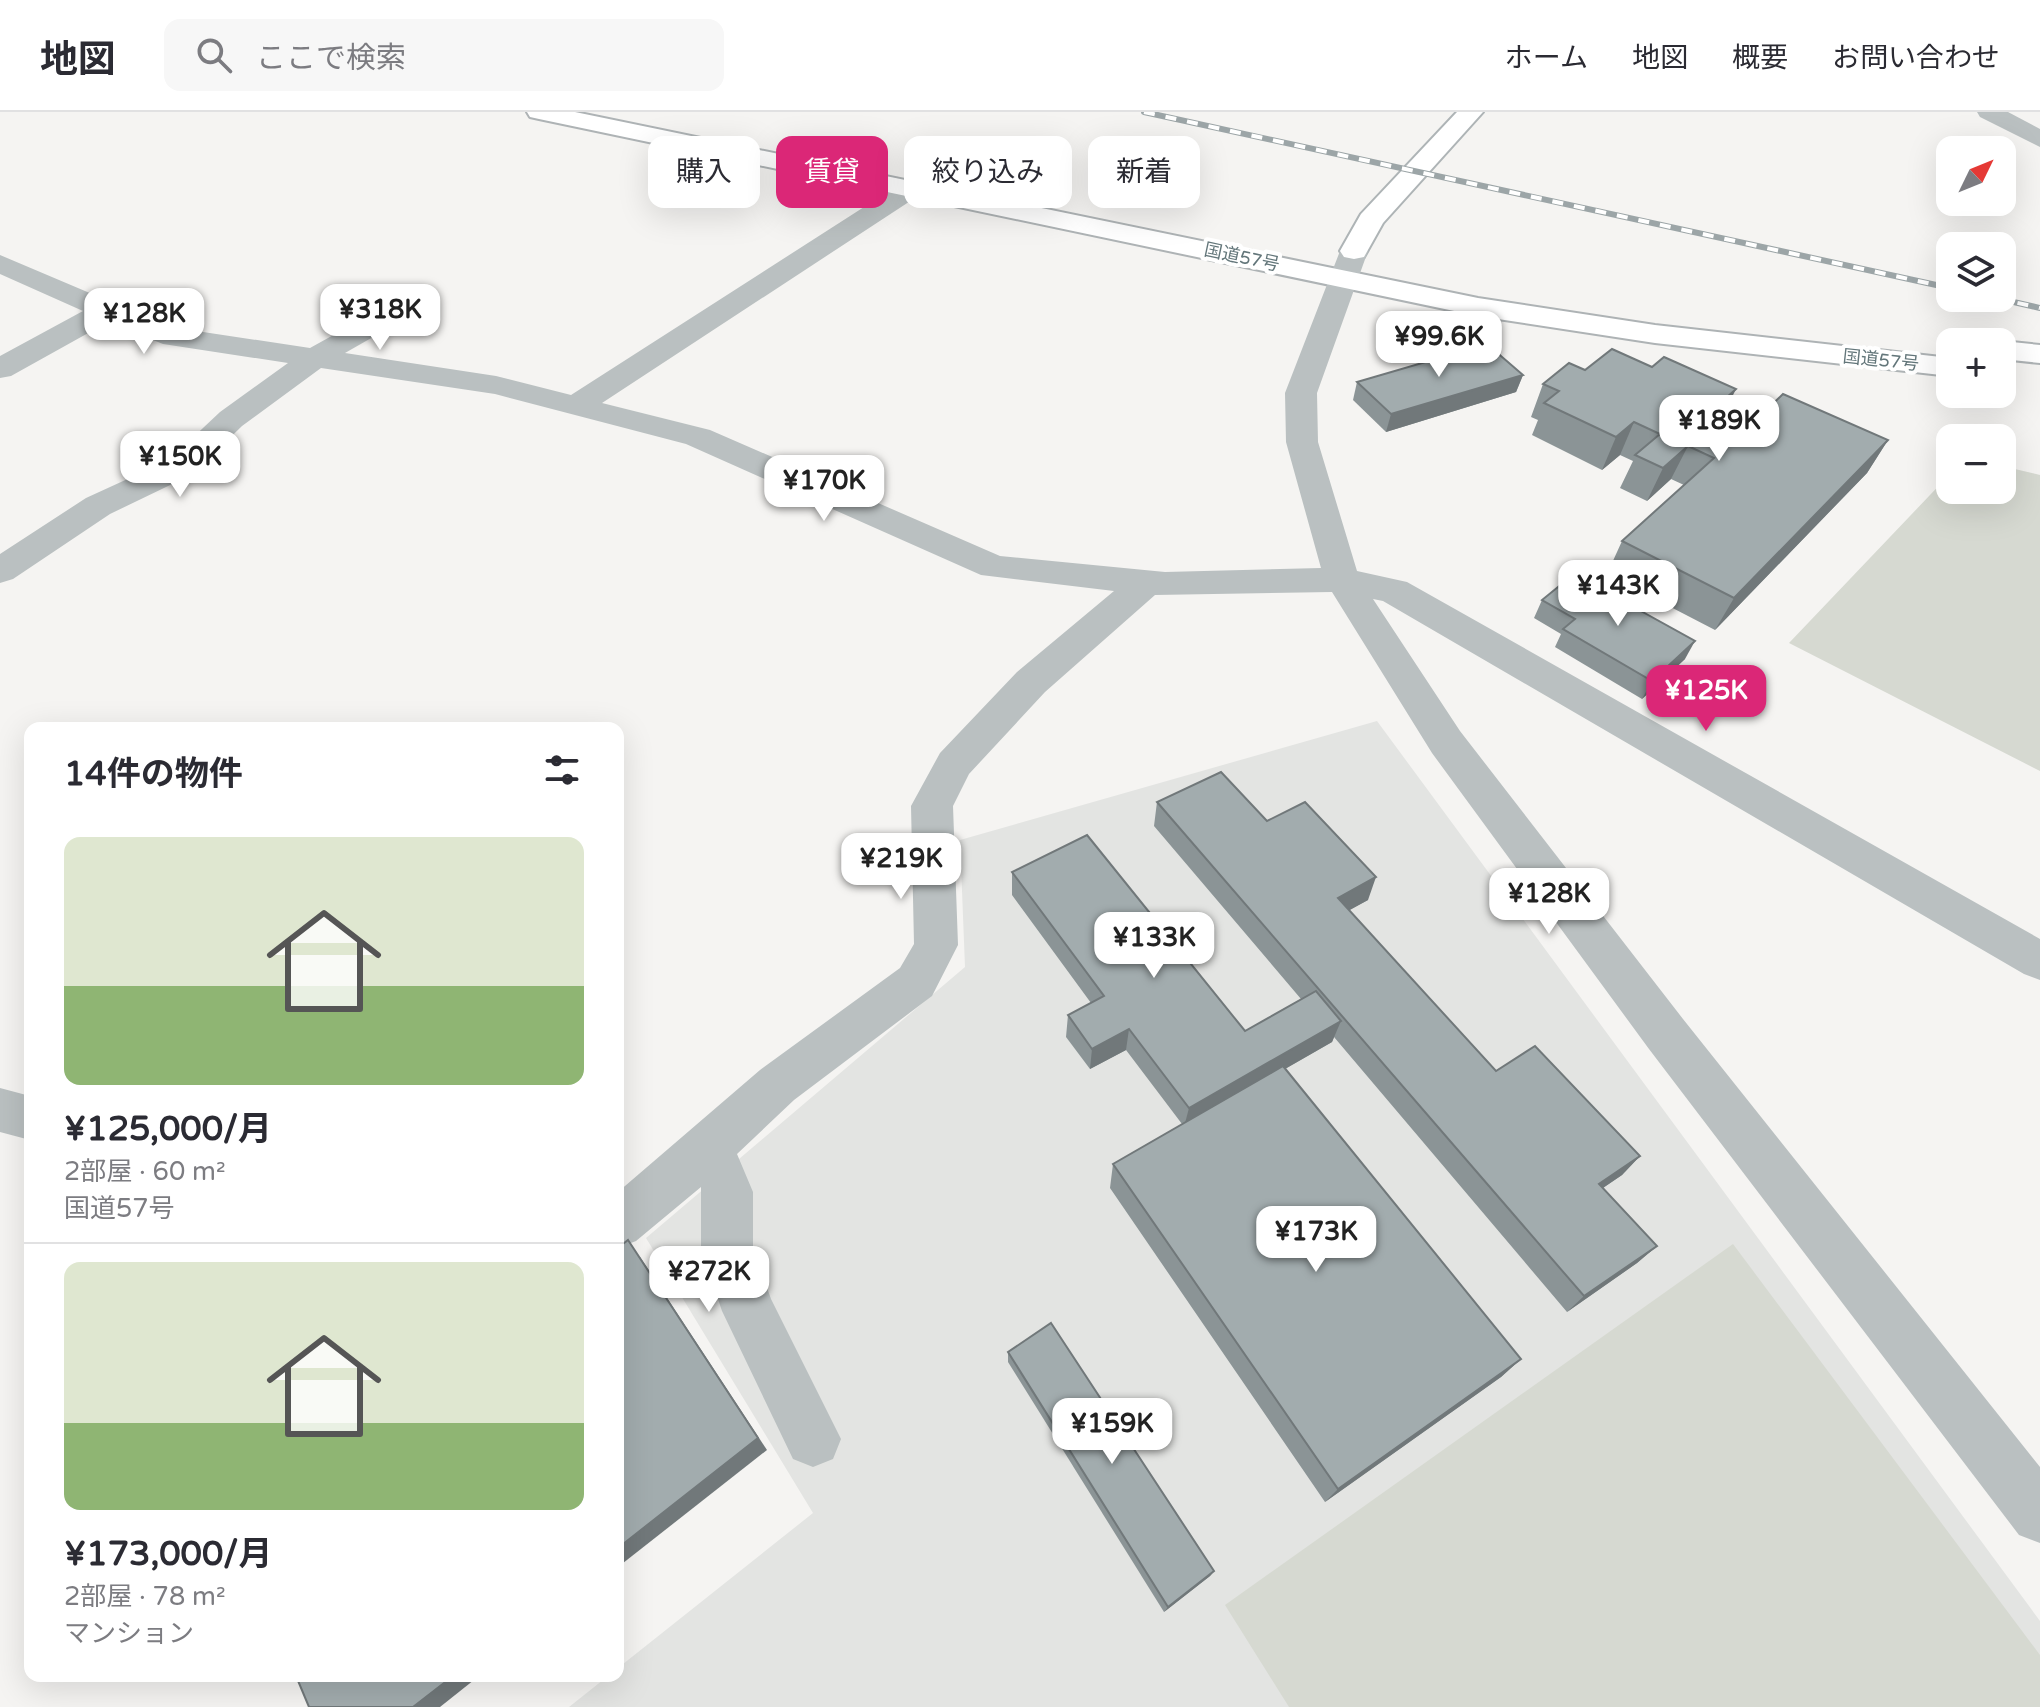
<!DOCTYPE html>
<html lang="ja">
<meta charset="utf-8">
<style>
:root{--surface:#fff;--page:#f7f7f7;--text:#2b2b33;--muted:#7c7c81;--line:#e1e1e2;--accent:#db2777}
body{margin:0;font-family:"Varela Round","Noto Sans JP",sans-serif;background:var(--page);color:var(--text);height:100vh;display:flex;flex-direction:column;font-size:30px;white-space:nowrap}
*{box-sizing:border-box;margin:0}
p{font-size:26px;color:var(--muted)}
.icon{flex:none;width:44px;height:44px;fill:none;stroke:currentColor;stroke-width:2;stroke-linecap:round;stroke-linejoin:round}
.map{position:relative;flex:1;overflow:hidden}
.details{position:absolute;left:24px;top:610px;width:600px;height:960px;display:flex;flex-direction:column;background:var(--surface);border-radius:16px;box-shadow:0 8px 32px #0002}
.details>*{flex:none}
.top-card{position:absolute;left:648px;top:24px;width:760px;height:72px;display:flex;gap:16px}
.needle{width:52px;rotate:47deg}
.fabs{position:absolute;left:1936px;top:24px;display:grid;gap:16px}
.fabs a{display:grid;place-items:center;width:80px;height:80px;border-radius:16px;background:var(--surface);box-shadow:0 8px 32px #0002;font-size:40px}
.price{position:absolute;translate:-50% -68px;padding:0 18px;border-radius:16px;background:#fff;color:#222;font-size:26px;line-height:52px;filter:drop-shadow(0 2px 4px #0008)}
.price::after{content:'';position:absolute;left:50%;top:48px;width:24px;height:18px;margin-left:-12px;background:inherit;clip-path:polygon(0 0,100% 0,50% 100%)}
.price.on{background:var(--accent);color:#fff}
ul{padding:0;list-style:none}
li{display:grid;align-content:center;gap:16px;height:424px;padding:0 40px}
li+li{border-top:2px solid var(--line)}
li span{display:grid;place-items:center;height:248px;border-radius:16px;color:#555}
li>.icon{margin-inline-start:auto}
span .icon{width:144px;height:144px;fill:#fffc;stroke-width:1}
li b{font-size:34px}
h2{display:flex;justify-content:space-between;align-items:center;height:96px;padding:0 40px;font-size:34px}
.tag{padding:0 28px;border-radius:16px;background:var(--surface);box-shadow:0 8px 32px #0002;font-size:28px;line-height:72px}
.tag.on{background:var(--accent);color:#fff}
header{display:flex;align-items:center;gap:48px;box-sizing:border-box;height:112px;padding:0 40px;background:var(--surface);border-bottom:2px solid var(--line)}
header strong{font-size:38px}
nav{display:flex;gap:44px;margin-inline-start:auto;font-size:28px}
.search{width:560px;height:72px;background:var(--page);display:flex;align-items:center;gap:20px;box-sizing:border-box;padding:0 28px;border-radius:16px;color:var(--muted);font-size:30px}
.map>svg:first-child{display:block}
.built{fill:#e3e4e2}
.green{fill:#d6d9d1}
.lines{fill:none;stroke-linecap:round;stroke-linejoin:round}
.major-casing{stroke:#aeb4b6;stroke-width:4}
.highway-casing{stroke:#aeb3b5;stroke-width:4}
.minor{fill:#bac0c1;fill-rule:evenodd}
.major{fill:#fff;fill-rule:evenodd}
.highway{fill:#fff;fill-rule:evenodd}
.rail-casing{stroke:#9ca5a7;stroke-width:6}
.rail{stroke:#fff;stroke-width:4;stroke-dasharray:11;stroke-linecap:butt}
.wall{fill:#8b9496}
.shaded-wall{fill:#71787a}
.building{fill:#a2acae;stroke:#71787a;stroke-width:2}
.labels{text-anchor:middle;stroke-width:8;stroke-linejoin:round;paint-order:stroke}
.far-street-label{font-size:18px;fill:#63767a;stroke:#fff}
</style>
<header>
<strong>地図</strong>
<div class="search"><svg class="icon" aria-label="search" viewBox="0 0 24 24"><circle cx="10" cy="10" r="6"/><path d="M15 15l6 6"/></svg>ここで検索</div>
<nav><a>ホーム</a><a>地図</a><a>概要</a><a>お問い合わせ</a></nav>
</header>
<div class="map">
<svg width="2040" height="1595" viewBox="0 0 2040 1595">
<rect width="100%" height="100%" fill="#f5f4f2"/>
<!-- built -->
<polygon class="built" points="1377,609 2040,1509 2040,1595 569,1595 608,1564 618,1564 618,1556 813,1401 646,1126 965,855 960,728"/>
<!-- green -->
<g class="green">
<polygon points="2002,354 2040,363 2040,659 1789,531 1950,362 1950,378 2002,378"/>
<polygon points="1733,1132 2040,1543 2040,1595 1289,1595 1225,1493"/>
</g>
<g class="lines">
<!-- major casing -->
<g class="major-casing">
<polygon id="major" points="1457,0 1483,0 1383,111 1364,145 1354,147 1344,145 1340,139 1361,102"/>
</g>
<!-- highway casing -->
<g class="highway-casing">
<g id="highway">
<polygon points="527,0 575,0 1478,186 1655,213 1950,246 1950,264 1655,231 1478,204 539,7 530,5"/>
<polygon points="2002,229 2040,233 2040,251 2002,247 2002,230 1997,230"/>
</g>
</g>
<!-- minor -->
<g class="minor">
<polygon points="1977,0 2008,0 2040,17 2040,35 1980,5"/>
<polygon points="912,68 921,70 925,76 921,82 602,291 710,318 1000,444 1165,460 1321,456 1286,330 1285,281 1340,139 1344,133 1354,131 1364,133 1368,139 1317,281 1318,330 1357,459 1407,470 2040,827 2040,868 2024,862 1383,489 1373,487 1460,619 1683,907 2040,1355 2040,1431 2019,1423 1649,937 1432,641 1332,480 1155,483 1045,580 969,662 953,694 958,833 932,884 794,988 737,1042 753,1080 753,1136 771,1187 841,1327 833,1347 813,1355 793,1347 722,1199 701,1136 701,1075 636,1129 618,1136 618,1080 760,958 900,856 914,832 911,694 940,641 1017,560 1114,479 981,463 686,332 495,282 321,256 242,314 193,362 110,402 13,467 0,471 0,442 86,386 169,348 220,300 288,251 163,232 108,210 11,264 0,266 0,244 83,199 0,162 0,143 170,215 310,236 409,181 419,178 429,181 434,187 429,193 345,241 496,264 571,283 903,70"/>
<polygon points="0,976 30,984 30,1028 0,1020"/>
</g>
<!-- major -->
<use href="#major" class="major"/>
<!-- highway -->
<use href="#highway" class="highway"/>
<!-- rail casing -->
<g class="rail-casing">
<g id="rail">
<polyline points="1144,0 1950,176"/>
<polyline points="1996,186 2040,196"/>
</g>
</g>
<!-- rail -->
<use href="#rail" class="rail"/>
</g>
<!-- wall -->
<g class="wall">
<polygon points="1585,258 1730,289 1761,303 1888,328 1867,361 1715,518 1607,462 1622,429 1684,373 1671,367 1647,389 1620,376 1633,349 1620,343 1602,358 1532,323 1538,308 1531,305 1543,272"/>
<polygon points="1523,263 1516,280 1386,320 1353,288 1357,270"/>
<polygon points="1542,488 1685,547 1642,587 1555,535 1561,522 1534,506"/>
<polygon points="1157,690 1267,709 1368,788 1349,798 1496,959 1640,1044 1622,1063 1603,1076 1657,1134 1637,1151 1567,1200 1334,925 1332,930 1285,957 1521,1247 1501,1265 1325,1390 1110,1076 1113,1052 1182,1012 1126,938 1090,957 1066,925 1068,903 1091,891 1012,783 1012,760 1245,919 1301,887 1154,714"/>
<polygon points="1008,1240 1214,1459 1210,1464 1164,1500 1008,1250"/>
</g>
<!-- shaded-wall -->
<g class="shaded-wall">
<polygon points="1523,263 1516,280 1386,320 1391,302"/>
<polygon points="1736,277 1720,310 1725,287"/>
<polygon points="1634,310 1620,343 1602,358 1616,325"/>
<polygon points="1888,328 1867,361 1715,518 1734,486"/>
<polygon points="1688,334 1671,367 1647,389 1663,356"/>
<polygon points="1695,529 1685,547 1642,587 1652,569"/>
<polygon points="1376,765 1368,788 1330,809 1338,786"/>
<polygon points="1341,909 1332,930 1184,1015 1189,996"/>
<polygon points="1129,917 1126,938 1090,957 1092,937"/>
<polygon points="1640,1044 1622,1063 1582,1090 1599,1072"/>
<polygon points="1657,1134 1637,1151 1567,1200 1584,1184"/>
<polygon points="640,1145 767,1338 618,1455 618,1436"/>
<polygon points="1521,1247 1501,1265 1325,1390 1338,1377"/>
<polygon points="1214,1459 1210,1464 1164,1500 1168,1495"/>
<polygon points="453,1564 479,1564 440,1595 413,1595"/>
</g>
<!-- building -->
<g class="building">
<polygon points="1487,232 1523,263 1391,302 1357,270"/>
<polygon points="1612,237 1652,255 1664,245 1736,277 1725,287 1761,303 1783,282 1888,328 1734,486 1622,429 1714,346 1688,334 1663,356 1635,343 1660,322 1634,310 1616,325 1544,291 1559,279 1543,272 1569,251 1585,258"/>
<polygon points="1574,462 1695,529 1652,569 1563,517 1575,507 1542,488"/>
<polygon points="1221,660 1267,709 1305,690 1376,765 1338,786 1496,959 1535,934 1640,1044 1599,1072 1657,1134 1584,1184 1157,690"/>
<polygon points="1087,723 1245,919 1316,879 1341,909 1189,996 1129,917 1092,937 1068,903 1104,884 1012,760"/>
<polygon points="1283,954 1521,1247 1338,1377 1113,1052"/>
<polygon points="628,1128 758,1326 618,1436 618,1136"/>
<polygon points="1051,1211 1214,1459 1168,1495 1008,1240"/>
<polygon points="296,1564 453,1564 413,1595 309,1595"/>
</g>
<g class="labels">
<!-- far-street labels -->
<g class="far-street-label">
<text transform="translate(1242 145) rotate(12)" y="6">国道57号</text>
<text transform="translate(1881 248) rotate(6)" y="6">国道57号</text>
</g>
</g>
</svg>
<div class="fabs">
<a><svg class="needle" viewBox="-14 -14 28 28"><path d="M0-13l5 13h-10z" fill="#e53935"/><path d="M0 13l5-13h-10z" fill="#7c7c81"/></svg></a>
<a><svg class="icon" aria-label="layers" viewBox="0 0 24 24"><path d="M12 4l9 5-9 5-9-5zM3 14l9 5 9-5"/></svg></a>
<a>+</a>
<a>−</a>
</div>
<b class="price" style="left:380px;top:240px">¥318K</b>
<b class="price" style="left:144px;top:244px">¥128K</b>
<b class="price" style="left:1439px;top:267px">¥99.6K</b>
<b class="price" style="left:1719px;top:351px">¥189K</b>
<b class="price" style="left:180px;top:387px">¥150K</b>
<b class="price" style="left:824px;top:411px">¥170K</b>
<b class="price" style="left:1618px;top:516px">¥143K</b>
<b class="price on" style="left:1706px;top:621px">¥125K</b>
<b class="price" style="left:901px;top:789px">¥219K</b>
<b class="price" style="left:1549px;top:824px">¥128K</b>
<b class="price" style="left:1154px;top:868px">¥133K</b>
<b class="price" style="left:1316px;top:1162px">¥173K</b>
<b class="price" style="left:709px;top:1202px">¥272K</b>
<b class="price" style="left:1112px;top:1354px">¥159K</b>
<div class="top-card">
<a class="tag">購入</a>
<a class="tag on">賃貸</a>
<a class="tag">絞り込み</a>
<a class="tag">新着</a>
</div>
<section class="details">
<h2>14件の物件<svg class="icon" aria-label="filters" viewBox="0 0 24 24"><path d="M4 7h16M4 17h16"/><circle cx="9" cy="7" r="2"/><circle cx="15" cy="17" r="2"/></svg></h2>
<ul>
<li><span style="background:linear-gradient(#dfe7d0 60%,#8fb573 0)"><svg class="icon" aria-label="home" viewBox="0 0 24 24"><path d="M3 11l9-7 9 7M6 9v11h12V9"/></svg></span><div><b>¥125,000/月</b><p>2部屋 · 60 m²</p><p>国道57号</p></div></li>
<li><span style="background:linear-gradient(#dfe7d0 65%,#8fb573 0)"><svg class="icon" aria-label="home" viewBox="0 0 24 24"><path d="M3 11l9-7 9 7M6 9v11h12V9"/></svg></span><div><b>¥173,000/月</b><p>2部屋 · 78 m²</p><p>マンション</p></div></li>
</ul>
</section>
</div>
